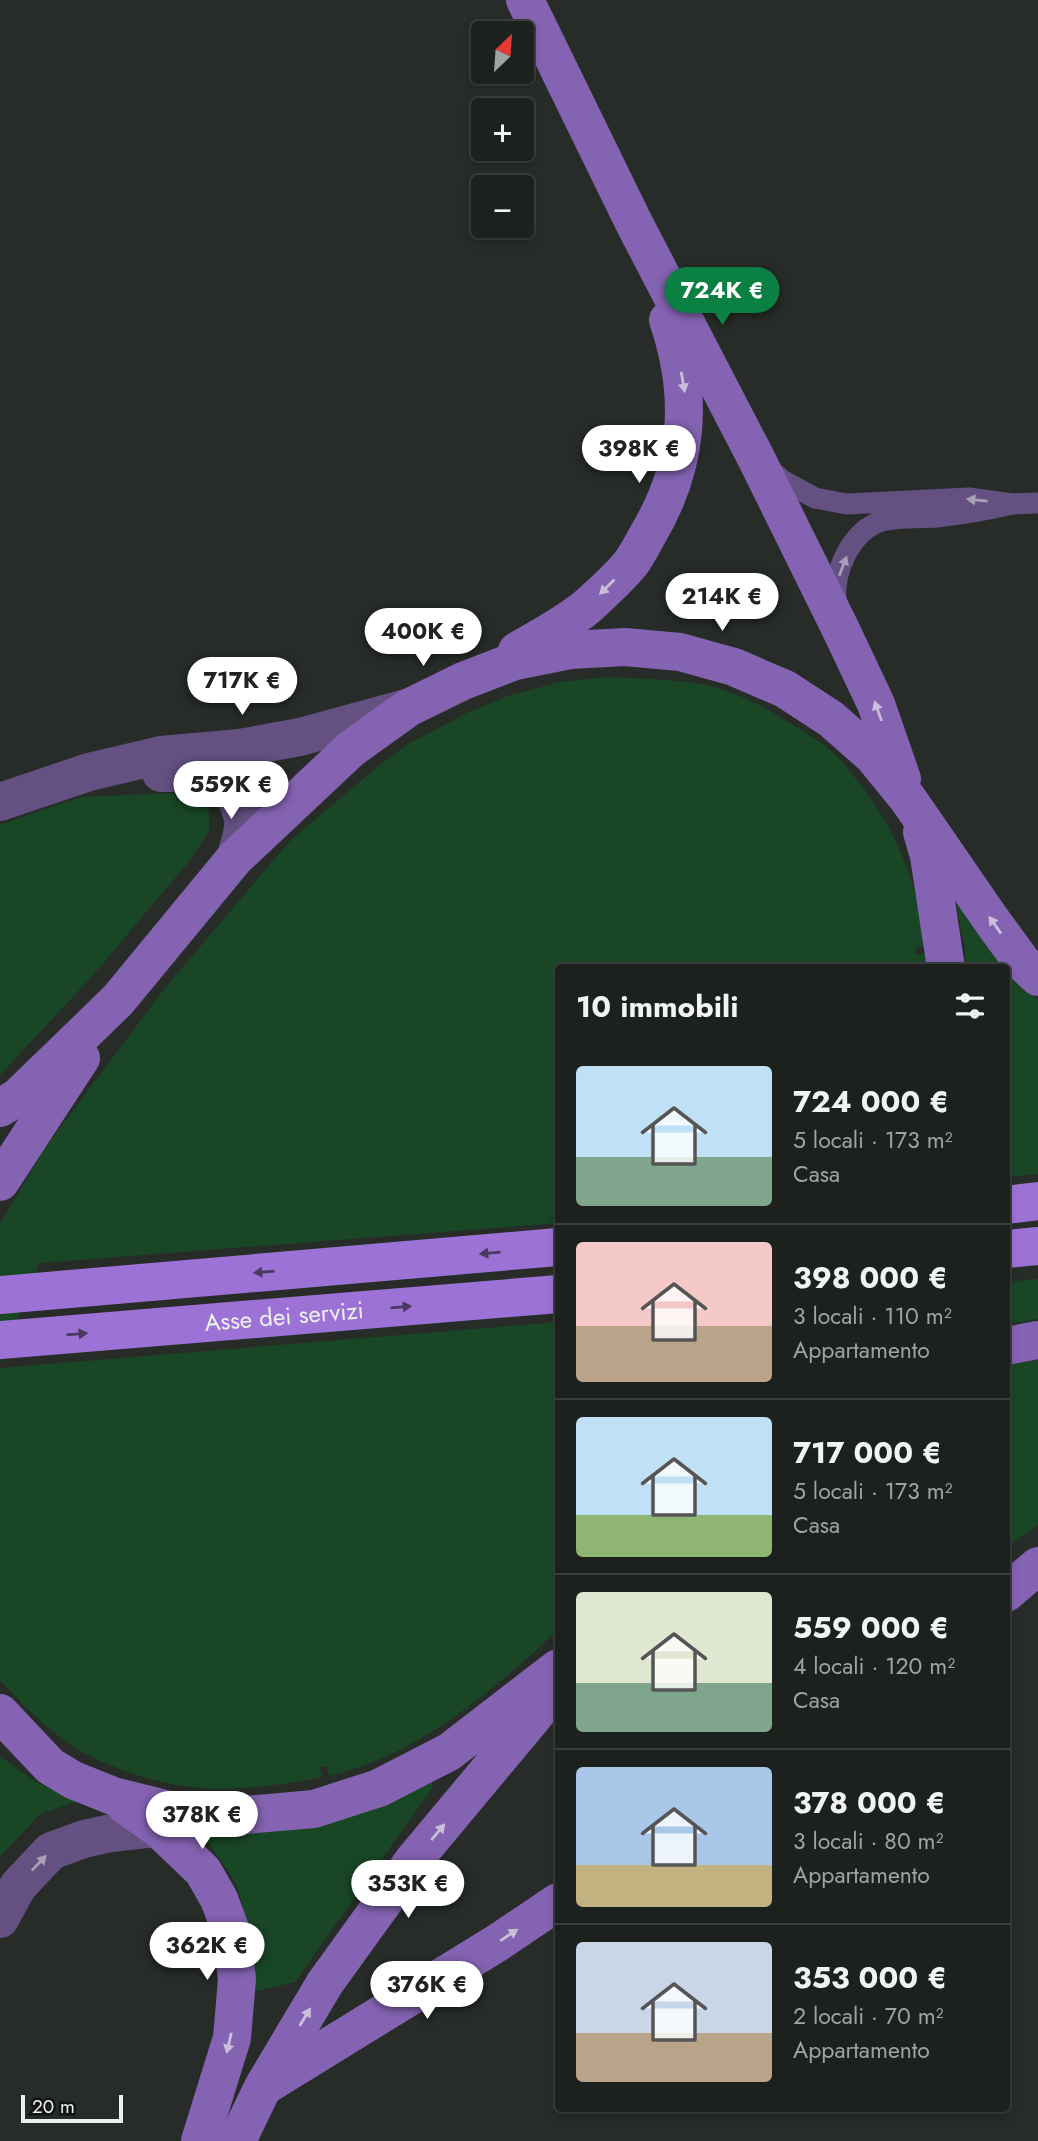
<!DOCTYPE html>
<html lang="it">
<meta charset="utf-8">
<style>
:root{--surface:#1d211e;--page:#252927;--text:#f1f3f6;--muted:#a0a3a4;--line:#3b3e3c;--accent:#0b8043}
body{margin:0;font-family:Jost,sans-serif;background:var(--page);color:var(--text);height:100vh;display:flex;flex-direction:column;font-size:26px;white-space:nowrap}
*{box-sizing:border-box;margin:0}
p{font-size:23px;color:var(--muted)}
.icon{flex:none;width:38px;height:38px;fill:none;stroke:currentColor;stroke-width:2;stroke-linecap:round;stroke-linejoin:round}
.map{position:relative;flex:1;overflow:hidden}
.panel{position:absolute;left:555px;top:964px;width:455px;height:1148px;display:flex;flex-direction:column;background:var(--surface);border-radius:7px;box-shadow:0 4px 10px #0003,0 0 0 2px var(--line)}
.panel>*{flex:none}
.needle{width:46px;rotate:25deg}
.buttons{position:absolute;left:471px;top:21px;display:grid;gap:14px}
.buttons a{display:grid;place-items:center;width:63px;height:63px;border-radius:7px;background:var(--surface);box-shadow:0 4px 10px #0003,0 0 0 2px var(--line);font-size:35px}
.scale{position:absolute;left:21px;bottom:18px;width:102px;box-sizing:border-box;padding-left:7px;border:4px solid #edf1ed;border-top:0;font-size:19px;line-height:24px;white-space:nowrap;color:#edf1ed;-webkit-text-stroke:5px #121412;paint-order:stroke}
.price{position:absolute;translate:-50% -60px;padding:0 16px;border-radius:24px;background:#fff;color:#222;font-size:23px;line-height:46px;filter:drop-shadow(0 2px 4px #0008)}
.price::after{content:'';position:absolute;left:50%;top:42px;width:21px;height:16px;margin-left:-10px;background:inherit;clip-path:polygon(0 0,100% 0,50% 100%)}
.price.selected{background:var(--accent);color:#fff}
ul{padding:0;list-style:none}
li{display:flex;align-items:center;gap:21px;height:175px;padding:0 21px}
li+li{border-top:2px solid var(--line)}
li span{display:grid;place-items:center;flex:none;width:196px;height:140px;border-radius:7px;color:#555}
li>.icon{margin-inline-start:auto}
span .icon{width:84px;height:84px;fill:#fffc;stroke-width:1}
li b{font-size:30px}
h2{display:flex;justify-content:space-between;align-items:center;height:84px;padding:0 21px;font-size:30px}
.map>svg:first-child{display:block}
.green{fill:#194726}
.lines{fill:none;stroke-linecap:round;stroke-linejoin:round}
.lane{stroke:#645081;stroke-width:21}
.street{stroke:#645081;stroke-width:38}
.secondary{stroke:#8463b2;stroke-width:38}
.primary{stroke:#9d72d7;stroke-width:38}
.oneway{fill:#c8bfd8}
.oneway2{fill:#a8a0b7}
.oneway3{fill:#4a3a61}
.labels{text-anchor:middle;stroke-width:5;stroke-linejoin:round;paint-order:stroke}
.street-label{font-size:24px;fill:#edf1ed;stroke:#121412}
</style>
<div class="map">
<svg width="1038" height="2141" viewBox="0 0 1038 2141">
<rect width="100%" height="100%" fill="#272c28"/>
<!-- green -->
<g class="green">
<path d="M 609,677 C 641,679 674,679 705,685 C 733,691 760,704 783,719 C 801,730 821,741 836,755 C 844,763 850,772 857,780 C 897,830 917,883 926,945 L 915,948 L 917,955 L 927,953 L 928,968 L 558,968 L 558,1223 L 39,1263 L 0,1363 L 0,1224 L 45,1148 L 165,988 L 290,841 L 377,767 L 408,744 L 469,712 L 508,696 L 560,682 Z"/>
<polygon points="175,793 201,798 209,812 209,831 191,859 94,974 0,1075 0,825 80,797"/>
<polygon points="955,899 1005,968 966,968 965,948"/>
<polygon points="1006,969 1014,979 1038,999 1038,1174 1006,1177"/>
<polygon points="1038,1279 1038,1319 1006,1324 1006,1282"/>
<path d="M 558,1322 L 558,1630 C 492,1691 419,1755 329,1776 L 327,1766 L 320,1767 L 322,1777 C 287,1784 251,1789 215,1789 C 171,1789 104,1768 68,1743 C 42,1725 22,1703 0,1681 L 0,1368 Z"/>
<polygon points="1038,1360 1038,1525 1006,1548 1006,1365"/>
<polygon points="0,1756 34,1781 78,1801 40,1814 0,1857"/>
<polygon points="431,1780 433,1787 295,1982 253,1992 250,1934 236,1883 204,1836 282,1830"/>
</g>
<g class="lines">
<!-- lane -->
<g class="lane">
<path d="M 767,467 L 782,480 L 815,498 L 847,504 L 969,498 L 1012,504 C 987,510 962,514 937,517 C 921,518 897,517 882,521 C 850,531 831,575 837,606"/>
<polyline points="1012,504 1038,503"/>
</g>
<!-- street -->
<g class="street">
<path d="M 161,773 C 189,773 220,770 236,798 C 239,806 244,817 243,825 C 243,836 238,848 235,858"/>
<polyline points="0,802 89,772 161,755 240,748 300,737 406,708"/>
<polyline points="0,1919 18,1886 51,1851 84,1839 111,1833 181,1825"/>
</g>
<!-- secondary -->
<g class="secondary">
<polyline points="525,0 634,223 756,458 842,632 876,704 902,779"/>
<path d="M 517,651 C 541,637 568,623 589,605 C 603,592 619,578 631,563 C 637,555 642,545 647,536 C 689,466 694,397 668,320"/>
<polyline points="922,832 929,856 946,968"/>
<polyline points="0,1108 18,1097 118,1000 235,858 351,749 408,708 463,681 515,661 570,650 625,647 680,652 734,667 785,689 831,719 873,756 908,799 992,921 1022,962 1038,977"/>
<polyline points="0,1182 81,1058"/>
<polyline points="1006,1346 1038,1340"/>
<polyline points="1006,1593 1038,1566"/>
<polyline points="0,1713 50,1766 73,1780 113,1796 169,1810 234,1816 314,1809 379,1788 449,1752 558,1668"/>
<polyline points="126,1806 159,1829 203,1871 219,1899 231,1931 237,1979 232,2038 200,2141"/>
<polyline points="268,2084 497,1943 558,1902"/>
<polyline points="237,2141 263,2087 325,1983 413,1861 558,1687"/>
</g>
<!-- primary -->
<g class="primary">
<polyline points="1006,1205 1038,1201"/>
<polyline points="1006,1249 1038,1246"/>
<polyline points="0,1295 558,1247"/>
<path id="s1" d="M 0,1340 L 558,1294"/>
</g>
</g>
<!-- one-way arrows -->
<defs><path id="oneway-solid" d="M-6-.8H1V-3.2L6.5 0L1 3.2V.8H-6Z" transform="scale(1.75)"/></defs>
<g class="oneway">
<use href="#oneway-solid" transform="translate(683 382) rotate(80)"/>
<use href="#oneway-solid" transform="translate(607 587) rotate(135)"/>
<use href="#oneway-solid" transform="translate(878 711) rotate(-110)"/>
<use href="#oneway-solid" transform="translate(995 925) rotate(-125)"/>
<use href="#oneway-solid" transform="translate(438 1832) rotate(-50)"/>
<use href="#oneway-solid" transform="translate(509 1935) rotate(-34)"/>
<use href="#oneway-solid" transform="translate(305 2017) rotate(-59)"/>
<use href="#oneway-solid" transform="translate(229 2043) rotate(103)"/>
</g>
<g class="oneway2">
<use href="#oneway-solid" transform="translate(977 500) rotate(-174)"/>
<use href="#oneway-solid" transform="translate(843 566) rotate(-69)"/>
<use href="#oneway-solid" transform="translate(39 1863) rotate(-46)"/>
</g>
<g class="oneway3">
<use href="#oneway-solid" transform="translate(490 1253) rotate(175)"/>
<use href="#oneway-solid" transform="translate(264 1272) rotate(175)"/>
<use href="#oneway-solid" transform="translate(401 1307) rotate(-5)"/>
<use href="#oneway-solid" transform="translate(77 1334) rotate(-5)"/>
</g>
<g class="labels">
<!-- street labels -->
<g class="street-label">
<text dy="8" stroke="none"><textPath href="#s1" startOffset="285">Asse dei servizi</textPath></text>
</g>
</g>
</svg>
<div class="buttons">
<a><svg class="needle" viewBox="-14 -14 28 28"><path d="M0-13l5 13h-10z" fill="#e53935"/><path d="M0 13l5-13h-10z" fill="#a0a3a4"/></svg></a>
<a>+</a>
<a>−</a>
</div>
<div class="scale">20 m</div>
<b class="price selected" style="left:722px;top:327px">724K €</b>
<b class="price" style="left:639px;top:485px">398K €</b>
<b class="price" style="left:722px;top:633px">214K €</b>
<b class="price" style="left:423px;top:668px">400K €</b>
<b class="price" style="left:242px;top:717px">717K €</b>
<b class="price" style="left:231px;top:821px">559K €</b>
<b class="price" style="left:202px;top:1851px">378K €</b>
<b class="price" style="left:408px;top:1920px">353K €</b>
<b class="price" style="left:207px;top:1982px">362K €</b>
<b class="price" style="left:427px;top:2021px">376K €</b>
<section class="panel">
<h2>10 immobili<svg class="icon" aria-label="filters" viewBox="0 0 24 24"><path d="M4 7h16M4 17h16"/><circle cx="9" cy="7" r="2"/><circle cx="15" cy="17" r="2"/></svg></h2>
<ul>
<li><span style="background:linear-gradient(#bfe0f5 65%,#7fa58c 0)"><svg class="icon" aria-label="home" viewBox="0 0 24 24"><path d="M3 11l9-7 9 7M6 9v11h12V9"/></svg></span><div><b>724 000 €</b><p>5 locali · 173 m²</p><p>Casa</p></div></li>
<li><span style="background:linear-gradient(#f6c9c9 60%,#b9a48a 0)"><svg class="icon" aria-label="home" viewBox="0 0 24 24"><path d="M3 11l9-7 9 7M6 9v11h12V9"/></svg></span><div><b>398 000 €</b><p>3 locali · 110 m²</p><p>Appartamento</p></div></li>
<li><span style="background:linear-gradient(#bfe0f5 70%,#8fb573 0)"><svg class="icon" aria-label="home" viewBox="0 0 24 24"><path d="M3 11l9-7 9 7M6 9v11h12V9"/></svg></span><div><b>717 000 €</b><p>5 locali · 173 m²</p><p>Casa</p></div></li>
<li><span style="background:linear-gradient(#dfe7d0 65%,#7fa58c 0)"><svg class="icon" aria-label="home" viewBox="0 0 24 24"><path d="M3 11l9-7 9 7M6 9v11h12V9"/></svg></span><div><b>559 000 €</b><p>4 locali · 120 m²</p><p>Casa</p></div></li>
<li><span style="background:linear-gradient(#a9c7e8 70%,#c2b280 0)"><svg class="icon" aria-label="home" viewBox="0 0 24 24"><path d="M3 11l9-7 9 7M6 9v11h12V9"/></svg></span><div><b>378 000 €</b><p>3 locali · 80 m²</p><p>Appartamento</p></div></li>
<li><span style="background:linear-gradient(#c9d6e8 65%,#b9a48a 0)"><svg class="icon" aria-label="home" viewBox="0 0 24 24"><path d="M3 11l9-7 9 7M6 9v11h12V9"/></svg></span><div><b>353 000 €</b><p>2 locali · 70 m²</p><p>Appartamento</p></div></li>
</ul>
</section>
</div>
